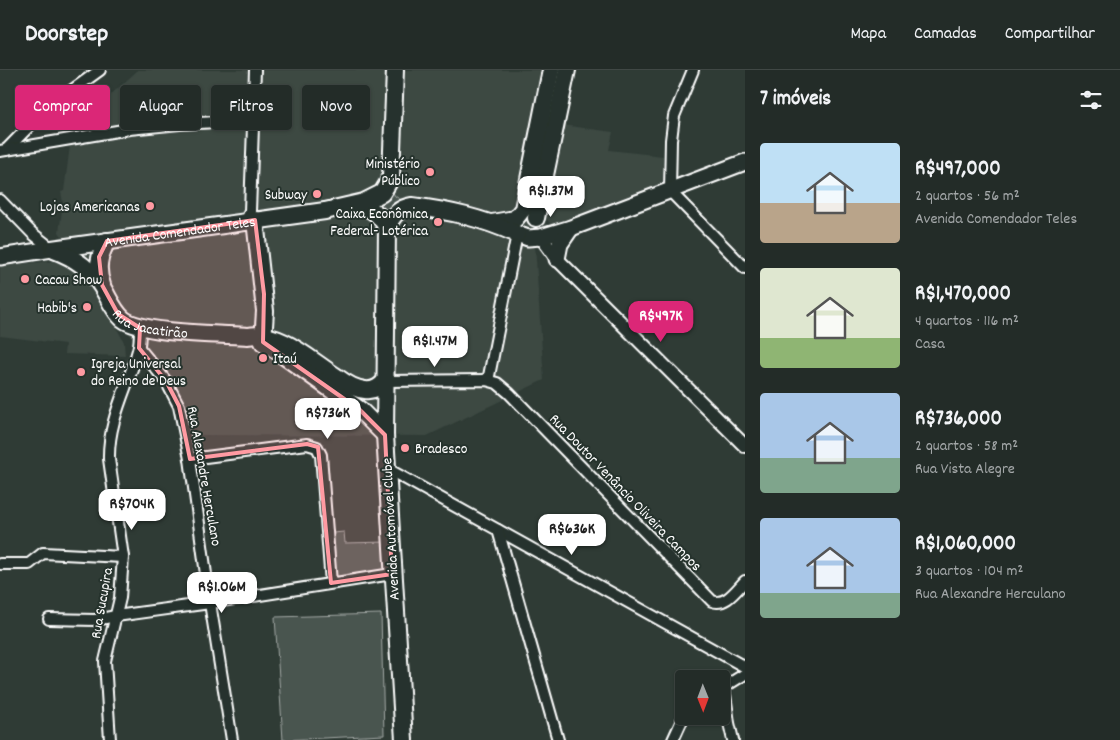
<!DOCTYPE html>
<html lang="pt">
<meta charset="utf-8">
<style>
:root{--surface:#232c28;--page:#2b3430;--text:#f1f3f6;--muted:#a3a7a8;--line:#404845;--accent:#db2777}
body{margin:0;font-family:Dekko,sans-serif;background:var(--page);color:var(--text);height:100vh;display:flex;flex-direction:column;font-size:19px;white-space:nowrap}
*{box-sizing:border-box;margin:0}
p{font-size:16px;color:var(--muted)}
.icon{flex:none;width:28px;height:28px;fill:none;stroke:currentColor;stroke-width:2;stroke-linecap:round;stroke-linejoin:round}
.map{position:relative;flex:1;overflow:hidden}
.details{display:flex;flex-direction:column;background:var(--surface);width:375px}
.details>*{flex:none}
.hud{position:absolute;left:15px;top:15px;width:475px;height:45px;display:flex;gap:10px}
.needle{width:32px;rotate:179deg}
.buttons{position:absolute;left:675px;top:600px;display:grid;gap:10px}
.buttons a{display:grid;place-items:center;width:55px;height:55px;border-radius:5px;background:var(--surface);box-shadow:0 1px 4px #0004,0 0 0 1px var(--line);font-size:25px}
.price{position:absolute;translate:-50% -42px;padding:0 11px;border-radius:10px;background:#fff;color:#222;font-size:16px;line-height:32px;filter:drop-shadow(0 1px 2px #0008)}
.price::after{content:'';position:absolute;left:50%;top:30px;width:15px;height:11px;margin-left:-8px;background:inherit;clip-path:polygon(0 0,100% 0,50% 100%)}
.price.current{background:var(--accent);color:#fff}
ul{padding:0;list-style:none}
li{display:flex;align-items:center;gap:15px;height:125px;padding:0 15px}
li span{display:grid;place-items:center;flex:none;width:140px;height:100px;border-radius:5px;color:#555}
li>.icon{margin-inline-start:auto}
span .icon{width:60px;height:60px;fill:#fffc;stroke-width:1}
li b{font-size:21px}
h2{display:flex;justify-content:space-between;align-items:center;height:60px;padding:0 15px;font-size:21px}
.pill{padding:0 18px;border-radius:5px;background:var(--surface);box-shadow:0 1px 4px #0004,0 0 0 1px var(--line);font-size:18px;line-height:45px}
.pill.current{background:var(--accent);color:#fff}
header{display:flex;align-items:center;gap:30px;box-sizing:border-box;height:70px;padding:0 25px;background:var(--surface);border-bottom:1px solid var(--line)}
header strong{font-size:24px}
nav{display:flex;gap:28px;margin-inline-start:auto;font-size:18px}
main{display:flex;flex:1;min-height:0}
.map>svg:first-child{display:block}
.built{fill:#3c4842}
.green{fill:#4a544f;stroke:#a4aaa7}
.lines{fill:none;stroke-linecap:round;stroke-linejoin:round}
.minor-casing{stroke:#fff;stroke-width:14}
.tertiary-casing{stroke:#fff;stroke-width:16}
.secondary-casing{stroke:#fff;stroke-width:19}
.primary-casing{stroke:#fff;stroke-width:20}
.minor{stroke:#26332d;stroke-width:10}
.tertiary{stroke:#26332d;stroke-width:12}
.secondary{stroke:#26332d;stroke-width:15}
.primary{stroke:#26332d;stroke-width:16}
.marked{fill:#ff9aa2;fill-opacity:0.2;stroke:#ff9aa2;stroke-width:4;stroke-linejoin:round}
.poi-dot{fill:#ff9aa2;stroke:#26332d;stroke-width:2}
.labels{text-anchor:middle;stroke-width:4;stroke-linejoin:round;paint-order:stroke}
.poi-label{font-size:15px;fill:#fff;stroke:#26332d;text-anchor:end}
.street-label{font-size:15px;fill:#fff;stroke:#26332d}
</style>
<header>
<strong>Doorstep</strong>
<nav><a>Mapa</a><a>Camadas</a><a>Compartilhar</a></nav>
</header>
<main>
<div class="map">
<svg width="745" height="670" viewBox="0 0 745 670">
<rect width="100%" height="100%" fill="#2f3b35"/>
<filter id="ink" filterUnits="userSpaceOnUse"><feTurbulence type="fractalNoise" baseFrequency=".02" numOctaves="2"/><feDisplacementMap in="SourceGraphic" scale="10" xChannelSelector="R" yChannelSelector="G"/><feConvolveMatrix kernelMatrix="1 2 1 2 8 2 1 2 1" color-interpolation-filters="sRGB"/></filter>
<g filter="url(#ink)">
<!-- built -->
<g class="built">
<polygon points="138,0 549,0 530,100 544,310 427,366 199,365 101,223 106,237 124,272 125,286 64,284 65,274 0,266 0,195 55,191 66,195 84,206 96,216 59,162 63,133 61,122 64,121 72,60"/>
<polygon points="562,55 613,62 609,80 663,86 663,113 657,120 569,152 552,155 544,147"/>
</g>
<!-- green -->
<g class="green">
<polygon points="392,121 395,126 404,132 387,144 376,133"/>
<polygon points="344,462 345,473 387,472 385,501 334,508 333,463"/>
<polygon points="381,544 384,665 283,670 275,547"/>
</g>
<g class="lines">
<!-- minor casing -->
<g class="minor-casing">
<g id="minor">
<polyline points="693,0 674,46 671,70 670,121 745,198"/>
<polyline points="6,80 46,39 100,0"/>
<polyline points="0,81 129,59 180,54 254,50"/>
<polyline points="0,130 32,163 52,179"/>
<polyline points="246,151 250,141 255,0"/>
<polyline points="139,278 166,311 179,336 190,389 210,533 232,670"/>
<polyline points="486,310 489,306 517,164"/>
<path d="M 385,311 L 486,310 L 497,313 L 509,323 L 712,531 C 726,536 736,520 745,511"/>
<polyline points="190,389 307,374 317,377 321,385 331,513"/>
<polyline points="386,398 745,597"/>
<polyline points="498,460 558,670"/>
<polyline points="0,494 29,494 43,483 123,487"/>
<polyline points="49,549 95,550 116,546 210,533 392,504"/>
<polyline points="724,617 745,604"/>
<polyline points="721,619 724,617 729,653 733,670"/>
<path d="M 110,670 L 105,591 L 120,528 L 123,487 L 109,389 C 108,350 128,317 138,280 C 140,273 140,264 140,257"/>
<polyline points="673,670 684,646"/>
</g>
</g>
<!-- tertiary casing -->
<g class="tertiary-casing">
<polyline id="tertiary" points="541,167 557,189 745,376"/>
</g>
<!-- secondary casing -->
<g class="secondary-casing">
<g id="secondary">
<polyline points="517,164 528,168 541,167 571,158 745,92"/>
<polyline points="0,187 52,179"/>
<polyline points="557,189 560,174 571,158"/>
</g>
</g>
<!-- primary casing -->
<g class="primary-casing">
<g id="primary">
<path d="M 358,134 C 372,139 380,144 387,158"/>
<polyline points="536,148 567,0"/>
<polyline points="255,150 265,241 263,272"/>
<polyline points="492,153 515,149 523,139 551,0"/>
<path id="s1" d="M 52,179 L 325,141 L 364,132 L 382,123 L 388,113 L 391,107 L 395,0"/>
<path id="s2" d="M 54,180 C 73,187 91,199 102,217 C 109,228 113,240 123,249 C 142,264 220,264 248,266 C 280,260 311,291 337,307 C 345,313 355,319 365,320 C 373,321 380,317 385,311"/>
<path d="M 102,215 C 96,198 99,186 107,171"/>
<polyline points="264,273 273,278 360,340 385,365"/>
<path d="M 404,670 L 385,365 L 387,158 C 392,145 399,138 412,136 C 450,141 482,148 517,164"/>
</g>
</g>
<!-- minor -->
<use href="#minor" class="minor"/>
<!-- tertiary -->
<use href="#tertiary" class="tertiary"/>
<!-- secondary -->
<use href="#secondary" class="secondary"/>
<!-- primary -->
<use href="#primary" class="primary"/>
</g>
</g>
<!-- marked area -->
<path class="marked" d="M 255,150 L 264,224 L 263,272 L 360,340 L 385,365 L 392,504 L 331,513 L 318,377 L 307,374 L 190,389 L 179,336 L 166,311 L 139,278 L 140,258 L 118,244 L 102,215 L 99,187 L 107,171 Z"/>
<!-- markers -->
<g class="poi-dot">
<circle cx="430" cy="102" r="5"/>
<circle cx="317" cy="124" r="5"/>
<circle cx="150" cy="136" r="5"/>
<circle cx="438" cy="152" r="5"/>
<circle cx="25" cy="209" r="5"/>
<circle cx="87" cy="237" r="5"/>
<circle cx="263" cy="288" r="5"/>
<circle cx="81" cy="302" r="5"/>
<circle cx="405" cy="378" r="5"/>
</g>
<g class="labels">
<!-- poi labels -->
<g class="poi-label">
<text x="420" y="98">Ministério<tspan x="420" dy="17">Público</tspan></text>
<text x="307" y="129">Subway</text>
<text x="140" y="141">Lojas Americanas</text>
<text x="428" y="148">Caixa Econômica<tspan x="428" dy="17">Federal- Lotérica</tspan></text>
<text x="35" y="214" text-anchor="start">Cacau Show</text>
<text x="77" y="242">Habib's</text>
<text x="273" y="293" text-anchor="start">Itaú</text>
<text x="91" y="298" text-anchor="start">Igreja Universal<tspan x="91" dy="17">do Reino de Deus</tspan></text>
<text x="415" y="383" text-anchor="start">Bradesco</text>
</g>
<!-- street labels -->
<g class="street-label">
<text dy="5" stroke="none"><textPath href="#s1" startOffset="129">Avenida Comendador Teles</textPath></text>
<text dy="5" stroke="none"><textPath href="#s2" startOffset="128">Rua Jacatirão</textPath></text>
<text transform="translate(205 406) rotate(80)" y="5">Rua Alexandre Herculano</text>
<text transform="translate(626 422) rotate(46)" y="5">Rua Doutor Venâncio Oliveira Campos</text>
<text transform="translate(390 459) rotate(-93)" y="5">Avenida Automóvel Clube</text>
<text transform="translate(101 533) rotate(-80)" y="5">Rua Sucupira</text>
</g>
</g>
</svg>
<div class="buttons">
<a><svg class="needle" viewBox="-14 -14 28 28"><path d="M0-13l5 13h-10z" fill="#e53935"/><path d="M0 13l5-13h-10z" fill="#a3a7a8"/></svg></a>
</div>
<b class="price" style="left:551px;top:148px">R$1.37M</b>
<b class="price current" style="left:661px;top:273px">R$497K</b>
<b class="price" style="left:435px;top:298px">R$1.47M</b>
<b class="price" style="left:328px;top:370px">R$736K</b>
<b class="price" style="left:132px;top:461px">R$704K</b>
<b class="price" style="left:572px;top:486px">R$636K</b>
<b class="price" style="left:222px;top:544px">R$1.06M</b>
<div class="hud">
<a class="pill current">Comprar</a>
<a class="pill">Alugar</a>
<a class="pill">Filtros</a>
<a class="pill">Novo</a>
</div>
</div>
<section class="details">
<h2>7 imóveis<svg class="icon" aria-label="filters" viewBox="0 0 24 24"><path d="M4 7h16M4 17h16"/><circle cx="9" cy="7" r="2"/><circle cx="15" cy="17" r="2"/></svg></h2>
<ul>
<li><span style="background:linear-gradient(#bfe0f5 60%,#b9a48a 0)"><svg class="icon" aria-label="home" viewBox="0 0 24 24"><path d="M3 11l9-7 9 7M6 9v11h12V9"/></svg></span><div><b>R$497,000</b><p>2 quartos · 56 m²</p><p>Avenida Comendador Teles</p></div></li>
<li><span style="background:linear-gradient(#dfe7d0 70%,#8fb573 0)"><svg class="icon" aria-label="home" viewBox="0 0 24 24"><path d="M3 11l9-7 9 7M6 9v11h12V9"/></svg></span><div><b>R$1,470,000</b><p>4 quartos · 116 m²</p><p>Casa</p></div></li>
<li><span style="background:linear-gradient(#a9c7e8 65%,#7fa58c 0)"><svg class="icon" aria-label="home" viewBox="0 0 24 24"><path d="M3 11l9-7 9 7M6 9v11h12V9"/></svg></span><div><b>R$736,000</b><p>2 quartos · 58 m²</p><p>Rua Vista Alegre</p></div></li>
<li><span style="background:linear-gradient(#a9c7e8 75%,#7fa58c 0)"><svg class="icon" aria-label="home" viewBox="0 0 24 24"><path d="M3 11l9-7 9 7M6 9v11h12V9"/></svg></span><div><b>R$1,060,000</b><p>3 quartos · 104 m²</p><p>Rua Alexandre Herculano</p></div></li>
</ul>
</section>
</main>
